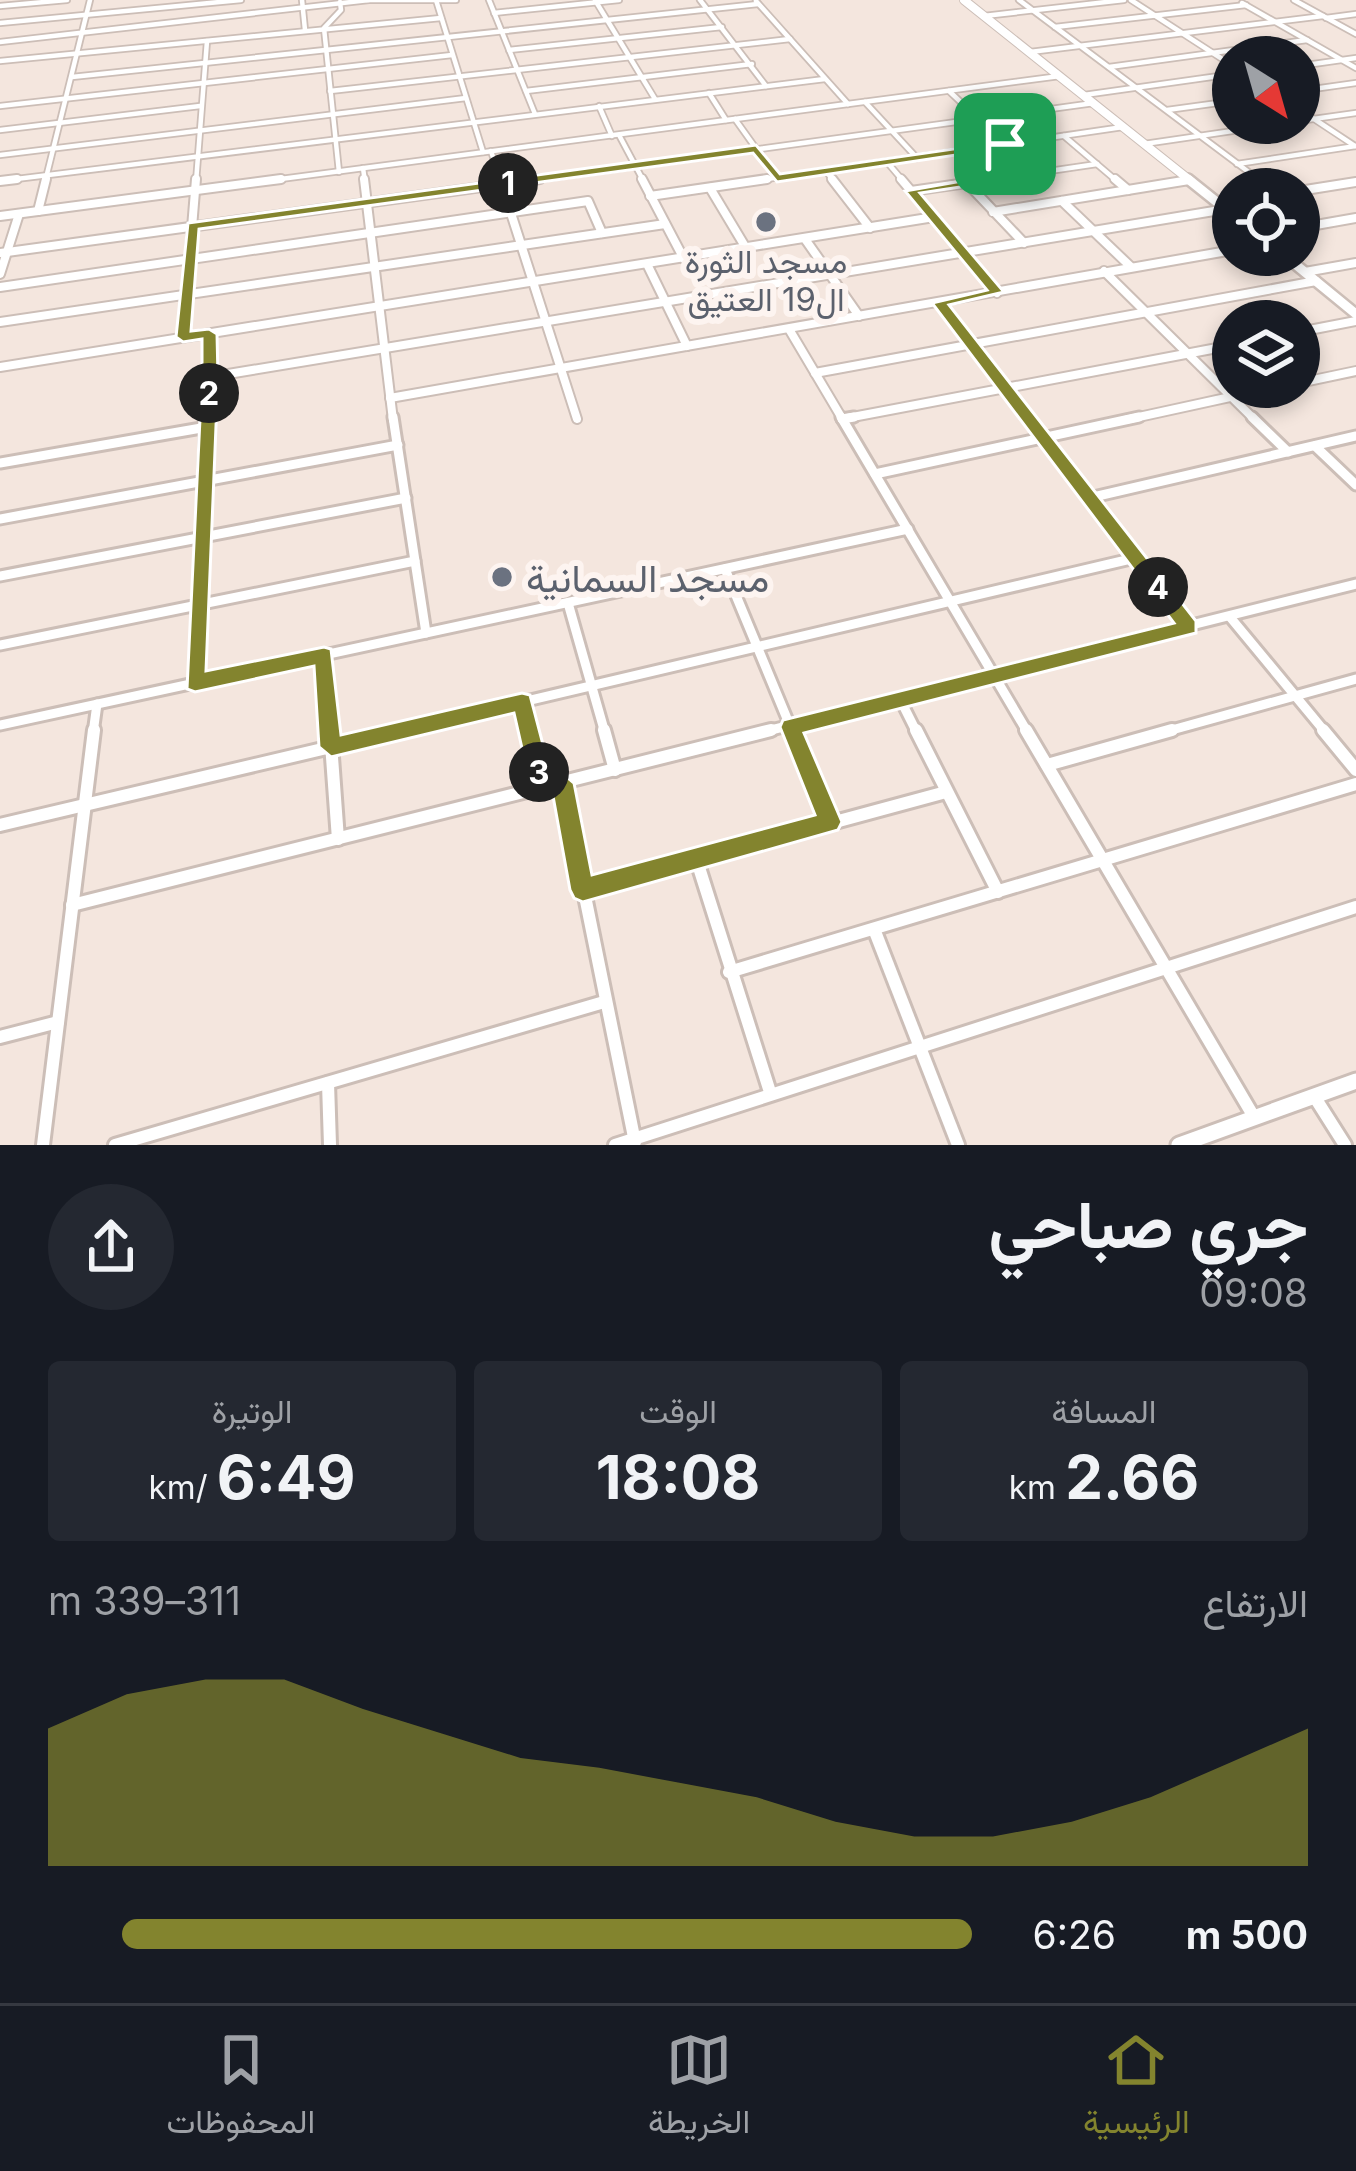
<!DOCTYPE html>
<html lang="ar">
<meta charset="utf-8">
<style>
body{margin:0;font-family:Inter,Vazirmatn,sans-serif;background:#242831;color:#f1f3f6;direction:rtl;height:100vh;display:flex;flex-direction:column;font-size:45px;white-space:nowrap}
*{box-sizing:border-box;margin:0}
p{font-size:39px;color:#9ea1a6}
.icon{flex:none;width:66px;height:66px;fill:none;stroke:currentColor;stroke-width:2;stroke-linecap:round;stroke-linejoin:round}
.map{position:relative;height:1145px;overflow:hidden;direction:ltr}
.panel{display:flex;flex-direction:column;background:#171b24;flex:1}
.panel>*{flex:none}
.needle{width:78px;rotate:143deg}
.controls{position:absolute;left:1212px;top:36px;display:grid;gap:24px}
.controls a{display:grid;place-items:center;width:108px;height:108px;border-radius:50%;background:#171b24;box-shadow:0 6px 18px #0003;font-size:60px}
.pin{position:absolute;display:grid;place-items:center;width:102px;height:102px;color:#fff;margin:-51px;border-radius:24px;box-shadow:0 6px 18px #0006}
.km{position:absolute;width:60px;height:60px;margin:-30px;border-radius:50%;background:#222;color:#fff;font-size:33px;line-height:60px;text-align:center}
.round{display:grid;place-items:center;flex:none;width:126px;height:126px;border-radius:63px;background:#242831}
.overview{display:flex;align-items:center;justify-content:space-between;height:204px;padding:0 48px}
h1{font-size:66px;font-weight:700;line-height:90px}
.metrics{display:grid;grid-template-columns:repeat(3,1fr);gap:18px;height:204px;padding:12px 48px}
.metrics div{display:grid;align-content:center;border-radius:12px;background:#242831;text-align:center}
.metrics b{font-size:60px;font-weight:700}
.metrics small{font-size:33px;font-weight:400}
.metrics p{font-size:33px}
.chart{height:336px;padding:24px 48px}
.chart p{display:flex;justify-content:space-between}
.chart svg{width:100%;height:216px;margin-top:12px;fill:#83842e;opacity:.7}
ul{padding:0 48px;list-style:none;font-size:39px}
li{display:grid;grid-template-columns:192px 144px 1fr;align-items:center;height:90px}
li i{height:30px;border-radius:15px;background:#83842e}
.dock{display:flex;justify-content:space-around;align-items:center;height:168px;border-top:3px solid #363941;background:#171b24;font-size:33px;color:#9ea1a6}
.dock a{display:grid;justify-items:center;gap:6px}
.dock .selected{color:#83842e}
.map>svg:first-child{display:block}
</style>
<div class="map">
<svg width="1356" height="1145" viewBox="0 0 1356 1145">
<rect width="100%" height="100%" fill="#f4e6de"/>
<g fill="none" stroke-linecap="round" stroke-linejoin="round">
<defs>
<g id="minor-far3">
<path d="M302,0l3,30"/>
<path d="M366,0h90"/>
<path d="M436,0l47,152"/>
<path d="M489,0l46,114"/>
<path d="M595,0l60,99"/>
<path d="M700,0l66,86"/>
<path d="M1019,0l243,182"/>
<path d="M1131,0l102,66"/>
<path d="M1294,0l62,34"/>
<path d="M756,1l92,103"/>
<path d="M1242,3l114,65"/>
<path d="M0,6l67,-6"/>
<path d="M494,13l125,-13"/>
<path d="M984,16l140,-16"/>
<path d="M1326,18l30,-4"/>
<path d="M0,23l241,-23"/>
<path d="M1055,27l191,-22"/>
<path d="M0,42l369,-42"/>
<path d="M509,50l213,-23"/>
<path d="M1030,52l293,-36"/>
<path d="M0,61l441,-43"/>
<path d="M1299,66l57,-8"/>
<path d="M1109,67l198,-27"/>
<path d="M72,77l686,-73"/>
<path d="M330,91l460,-52"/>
<path d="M526,91l226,-27"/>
<path d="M949,91l86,81"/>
<path d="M1299,91l57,-8"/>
<path d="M709,93l17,27"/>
<path d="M1084,95l149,-21"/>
<path d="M865,102l52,56"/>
<path d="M0,106l452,-51"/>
<path d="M599,106l13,30"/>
<path d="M1299,109l56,37"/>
<path d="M1167,110l66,-9"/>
<path d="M735,119l42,59"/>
<path d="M1299,121l57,-8"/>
<path d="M0,130l200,-24"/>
<path d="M619,135l25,47"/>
<path d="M1064,136l54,46"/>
<path d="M1144,144l143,-21"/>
<path d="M491,151l10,31"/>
<path d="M0,155l466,-57"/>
<path d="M887,162l17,20"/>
<path d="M1237,164l119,-18"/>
<path d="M363,168l2,14"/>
<path d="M826,171l8,11"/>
<path d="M339,172l-15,-144 17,-18 -1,-8"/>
<path d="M0,181l825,-102"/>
<path d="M45,182l45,-182"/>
<path d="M196,182l11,-141"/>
<path d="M258,182l802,-106"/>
<path d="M519,182l575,-79"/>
<path d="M747,182l376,-55"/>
<path d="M974,182l123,-18"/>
<path d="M1177,182l12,-2"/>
</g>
<g id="minor-far2">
<path d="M364,179l29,241"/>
<path d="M500,179l77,240"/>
<path d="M642,179l42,80"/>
<path d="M832,179l38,49"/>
<path d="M901,179l96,114"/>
<path d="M1115,179l13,11"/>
<path d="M1258,179l14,10"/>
<path d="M0,181l17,-2"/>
<path d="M967,183l57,60"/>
<path d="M710,188l36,60"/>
<path d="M911,191l83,-12"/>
<path d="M1299,191l57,-9"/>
<path d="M650,196l117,-17"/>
<path d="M1062,201l69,66"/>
<path d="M38,211l8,-32"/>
<path d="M993,212l196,-32"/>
<path d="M0,216l281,-37"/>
<path d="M1299,228l57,-10"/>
<path d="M805,239l54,77"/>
<path d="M0,253l540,-74"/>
<path d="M647,264l40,82"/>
<path d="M1104,271l151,149"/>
<path d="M1305,272l51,-9"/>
<path d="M0,274l19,-60"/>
<path d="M0,287l588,-86 14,32"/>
<path d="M939,303l90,117"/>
<path d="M0,322l665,-98"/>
<path d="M789,329l54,91"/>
<path d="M1299,332l57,-11"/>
<path d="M183,337l13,-158"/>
<path d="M0,367l934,-150"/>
<path d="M815,373l501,-92"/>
<path d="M210,377l1016,-168"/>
<path d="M1299,383l57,-12"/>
<path d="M390,398l843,-148"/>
<path d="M842,419l391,-74"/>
<path d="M206,420l3,-86"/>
<path d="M1125,420l151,-33"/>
</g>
<g id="minor-far1">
<path d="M393,417l33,216"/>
<path d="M841,417l187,316"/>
<path d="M1027,417l162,210"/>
<path d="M1252,417l36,35"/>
<path d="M842,419l12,-2"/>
<path d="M1315,446l41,39"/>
<path d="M0,463l207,-36"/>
<path d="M875,474l264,-57"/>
<path d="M1089,498l267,-62"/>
<path d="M0,519l398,-74"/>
<path d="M725,569l68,164"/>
<path d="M0,576l406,-78"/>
<path d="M568,603l37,130"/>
<path d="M1230,617l96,116"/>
<path d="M0,645l415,-84"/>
<path d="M324,655l6,78"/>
<path d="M195,683l11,-266"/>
<path d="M900,699l17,34"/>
<path d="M522,702l8,31"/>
<path d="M0,725l908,-196"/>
<path d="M93,733l4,-29"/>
<path d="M390,733l745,-175"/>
<path d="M759,733l597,-149"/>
<path d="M1161,733l195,-54"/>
</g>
<g id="minor">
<path d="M330,730l8,109"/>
<path d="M529,730l14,58"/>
<path d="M604,730l11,40"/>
<path d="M792,730l38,92"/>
<path d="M916,730l82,162"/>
<path d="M1026,730l228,387"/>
<path d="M1323,730l33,40"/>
<path d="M1047,765l125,-35"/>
<path d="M562,783l73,359"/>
<path d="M0,825l403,-95"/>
<path d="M696,858l74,234"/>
<path d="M583,890l363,-98"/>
<path d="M72,905l699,-175"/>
<path d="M874,929l84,216"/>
<path d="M729,972l627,-188"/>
<path d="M0,1037l58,-15"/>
<path d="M328,1083l2,62"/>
<path d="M1314,1096l31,49"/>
<path d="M43,1145l51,-415"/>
<path d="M115,1145l489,-143"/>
<path d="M615,1145l741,-238"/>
</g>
<path id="tertiary-far2" d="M964,0l228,182"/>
<g id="tertiary-far1">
<path d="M1188,179l45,36"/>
<path d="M1284,255l72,59"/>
</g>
<path id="tertiary" d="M1179,1145l177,-64"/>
</defs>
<use href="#minor-far3" stroke="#ccbeb7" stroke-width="8"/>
<use href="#minor-far2" stroke="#ccbeb7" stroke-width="12"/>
<use href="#minor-far1" stroke="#ccbeb7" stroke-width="15"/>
<use href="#minor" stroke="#ccbeb7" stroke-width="18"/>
<use href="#tertiary-far2" stroke="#ccbeb7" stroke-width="10"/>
<use href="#tertiary-far1" stroke="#ccbeb7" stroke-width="14"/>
<use href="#tertiary" stroke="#ccbeb7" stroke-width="21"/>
<use href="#minor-far3" stroke="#fff" stroke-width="4.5"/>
<use href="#minor-far2" stroke="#fff" stroke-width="8"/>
<use href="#minor-far1" stroke="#fff" stroke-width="9"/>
<use href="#minor" stroke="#fff" stroke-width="12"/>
<use href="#tertiary-far2" stroke="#fff" stroke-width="8"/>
<use href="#tertiary-far1" stroke="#fff" stroke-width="9"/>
<use href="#tertiary" stroke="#fff" stroke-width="15"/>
</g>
<path fill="#83842e" stroke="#fff" stroke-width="3" fill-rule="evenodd" d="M1009,141l30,34 -119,18 84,99 -55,13 247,316v12l-392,100 38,89 -4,8 -255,72 -9,-4 -4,-8 -17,-94 -10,2 -12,-10 -17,-75 -183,44 -12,-10 -5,-81 -119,26 -8,-3 15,-312v-38l-19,3 -7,-5 12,-114 568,-78 24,29zM1002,148l23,22 -120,21 82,99 -55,13 242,320 -391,97 -3,7 35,88 -223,60 -18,-92 -12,-10 -11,2 -21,-80 -8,-2 -181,42 -10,-86 -7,-2 -118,24 12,-294 -1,-43 -8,-5 -18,2 8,-102 554,-76 24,29z"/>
<g fill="#6b7280" stroke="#fdf4f0" stroke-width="4.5">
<circle cx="766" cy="222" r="12"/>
<circle cx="502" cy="577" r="12"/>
</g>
<g text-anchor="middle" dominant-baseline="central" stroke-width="12" stroke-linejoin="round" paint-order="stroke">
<g font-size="33" fill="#5b616d" stroke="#fdf4f0">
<text x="766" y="261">مسجد الثورة<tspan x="766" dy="38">ال19 العتيق</tspan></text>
</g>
<g font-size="39" fill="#5b616d" stroke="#fdf4f0" text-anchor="start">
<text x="526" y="577">مسجد السمانية</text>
</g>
</g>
</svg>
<div class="controls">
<a><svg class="needle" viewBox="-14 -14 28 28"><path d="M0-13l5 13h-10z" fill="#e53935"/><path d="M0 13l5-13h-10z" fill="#9ea1a6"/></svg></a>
<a><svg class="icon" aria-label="locate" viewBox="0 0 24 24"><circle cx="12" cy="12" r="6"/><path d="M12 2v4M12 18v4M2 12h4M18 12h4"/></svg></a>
<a><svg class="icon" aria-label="layers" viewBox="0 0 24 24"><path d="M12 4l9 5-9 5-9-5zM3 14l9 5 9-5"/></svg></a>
</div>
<div class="pin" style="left:1005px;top:144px;background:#1e9e55"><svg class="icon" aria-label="arrive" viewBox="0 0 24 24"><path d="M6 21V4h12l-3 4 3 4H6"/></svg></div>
<b class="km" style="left:508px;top:183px">1</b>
<b class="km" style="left:209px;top:393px">2</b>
<b class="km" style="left:539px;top:772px">3</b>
<b class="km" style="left:1158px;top:587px">4</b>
</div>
<section class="panel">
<div class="overview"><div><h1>جري صباحي</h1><p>09:08</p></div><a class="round"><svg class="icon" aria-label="share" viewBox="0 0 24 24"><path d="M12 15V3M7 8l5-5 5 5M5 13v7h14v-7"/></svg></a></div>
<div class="metrics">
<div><p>المسافة</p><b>2.66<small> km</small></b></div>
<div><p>الوقت</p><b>18:08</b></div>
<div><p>الوتيرة</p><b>6:49<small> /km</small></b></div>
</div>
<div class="chart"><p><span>الارتفاع</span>311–339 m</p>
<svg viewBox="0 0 160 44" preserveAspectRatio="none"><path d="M0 44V16L10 9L20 6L30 6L40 12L50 17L60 22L70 24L80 27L90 30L100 35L110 38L120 38L130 35L140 30L150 23L160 16V44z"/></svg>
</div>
<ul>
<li><b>500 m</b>6:26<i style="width:92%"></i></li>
</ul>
</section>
<nav class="dock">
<a class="selected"><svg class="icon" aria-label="home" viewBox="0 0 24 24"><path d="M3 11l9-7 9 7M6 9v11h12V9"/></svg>الرئيسية</a>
<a><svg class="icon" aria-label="map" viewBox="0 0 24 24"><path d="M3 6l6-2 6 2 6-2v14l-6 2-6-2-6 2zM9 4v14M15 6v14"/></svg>الخريطة</a>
<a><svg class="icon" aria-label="saved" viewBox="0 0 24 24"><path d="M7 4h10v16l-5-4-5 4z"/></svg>المحفوظات</a>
</nav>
